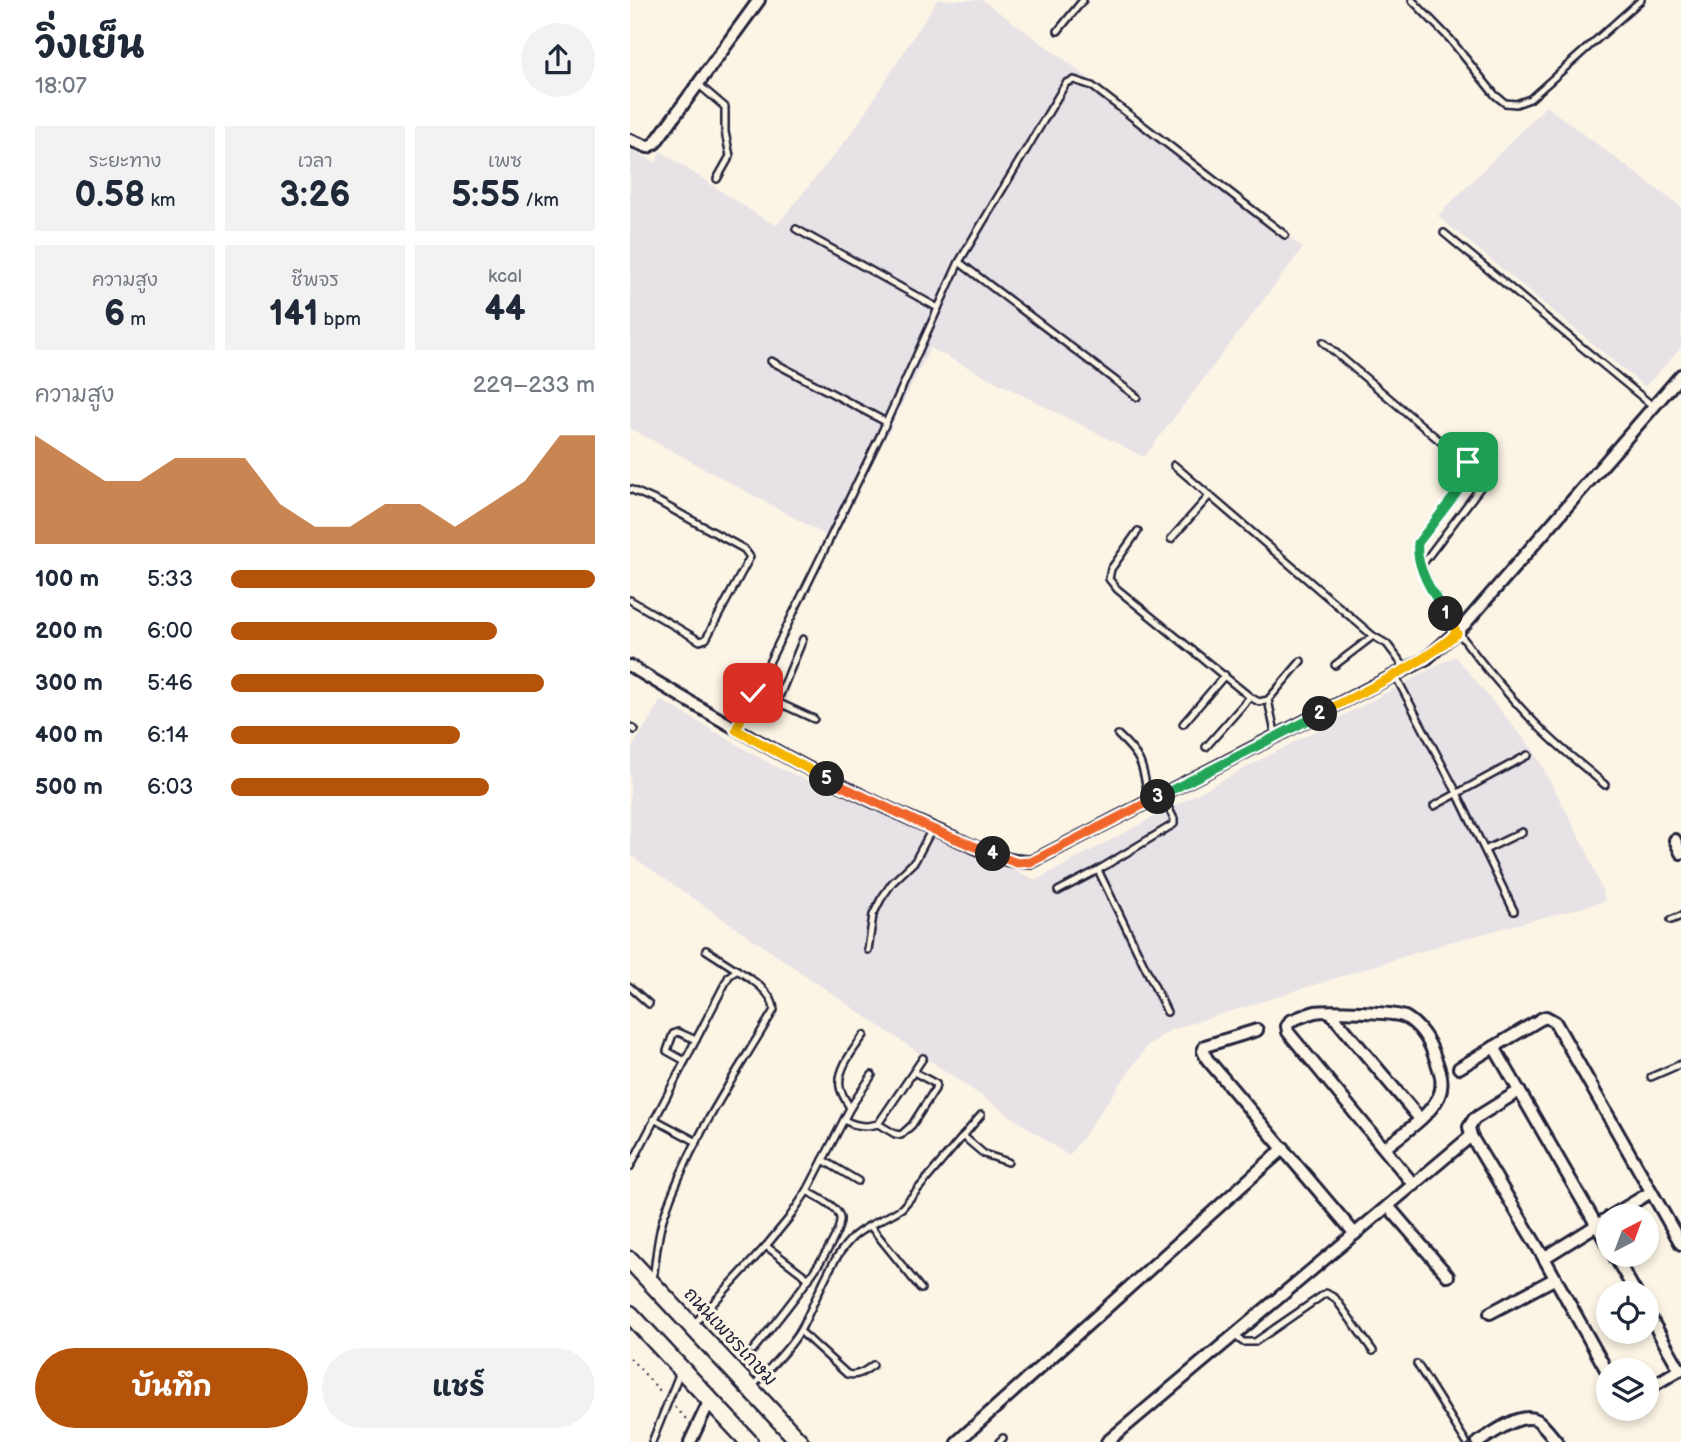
<!DOCTYPE html>
<html lang="th">
<meta charset="utf-8">
<style>
body{margin:0;font-family:"Balsamiq Sans","Playpen Sans Thai",sans-serif;background:#f2f2f3;color:#1f2937;height:100vh;display:flex;flex-direction:column;font-size:26px;white-space:nowrap}
*{box-sizing:border-box;margin:0}
p{font-size:23px;color:#747a83}
.icon{flex:none;width:38px;height:38px;fill:none;stroke:currentColor;stroke-width:2;stroke-linecap:round;stroke-linejoin:round}
.map{position:relative;flex:1;overflow:hidden}
.panel{display:flex;flex-direction:column;background:#fff;width:630px}
.panel>*{flex:none}
.needle{width:46px;rotate:41deg}
.fabs{position:absolute;left:966px;top:1204px;display:grid;gap:14px}
.fabs a{display:grid;place-items:center;width:63px;height:63px;border-radius:50%;background:#fff;box-shadow:0 4px 10px #0003;font-size:35px}
.pin{position:absolute;display:grid;place-items:center;width:60px;height:60px;color:#fff;margin:-30px;border-radius:14px;box-shadow:0 4px 10px #0006}
.km{position:absolute;width:35px;height:35px;margin:-18px;border-radius:50%;background:#222;color:#fff;font-size:19px;line-height:35px;text-align:center}
.round{display:grid;place-items:center;flex:none;width:74px;height:74px;border-radius:37px;background:#f2f2f3}
.overview{display:flex;align-items:center;justify-content:space-between;height:119px;padding:0 35px}
h1{font-size:38px;font-weight:700;line-height:52px}
.figures{display:grid;grid-template-columns:repeat(3,1fr);gap:10px;height:119px;padding:7px 35px}
.figures div{display:grid;align-content:center;border-radius:0px;background:#f2f2f3;text-align:center}
.figures b{font-size:35px;font-weight:700}
.figures small{font-size:19px;font-weight:400}
.figures p{font-size:19px}
.chart{height:196px;padding:14px 35px}
.chart p{display:flex;justify-content:space-between}
.chart svg{width:100%;height:126px;margin-top:7px;fill:#b45309;opacity:.7}
.cta{display:flex;gap:14px;margin-top:auto;padding:14px 35px}
.cta a{flex:1;height:80px;border-radius:42px;background:#b45309;color:#fff;font-size:28px;font-weight:700;line-height:80px;text-align:center}
.cta a+a{background:#f2f2f3;color:#1f2937}
ul{padding:0 35px;list-style:none;font-size:23px}
li{display:grid;grid-template-columns:112px 84px 1fr;align-items:center;height:52px}
li i{height:18px;border-radius:9px;background:#b45309}
main{display:flex;flex:1;min-height:0}
.map>svg:first-child{display:block}
</style>
<main>
<section class="panel">
<div class="overview"><div><h1>วิ่งเย็น</h1><p>18:07</p></div><a class="round"><svg class="icon" aria-label="share" viewBox="0 0 24 24"><path d="M12 15V3M7 8l5-5 5 5M5 13v7h14v-7"/></svg></a></div>
<div class="figures">
<div><p>ระยะทาง</p><b>0.58<small> km</small></b></div>
<div><p>เวลา</p><b>3:26</b></div>
<div><p>เพซ</p><b>5:55<small> /km</small></b></div>
</div>
<div class="figures">
<div><p>ความสูง</p><b>6<small> m</small></b></div>
<div><p>ชีพจร</p><b>141<small> bpm</small></b></div>
<div><p>kcal</p><b>44</b></div>
</div>
<div class="chart"><p><span>ความสูง</span>229–233 m</p>
<svg viewBox="0 0 160 44" preserveAspectRatio="none"><path d="M0 44V6L10 14L20 22L30 22L40 14L50 14L60 14L70 30L80 38L90 38L100 30L110 30L120 38L130 30L140 22L150 6L160 6V44z"/></svg>
</div>
<ul>
<li><b>100 m</b>5:33<i style="width:100%"></i></li>
<li><b>200 m</b>6:00<i style="width:73%"></i></li>
<li><b>300 m</b>5:46<i style="width:86%"></i></li>
<li><b>400 m</b>6:14<i style="width:63%"></i></li>
<li><b>500 m</b>6:03<i style="width:71%"></i></li>
</ul>
<div class="cta"><a>บันทึก</a><a>แชร์</a></div>
</section>
<div class="map">
<svg width="1051" height="1442" viewBox="0 0 1051 1442">
<rect width="100%" height="100%" fill="#fcf5e5"/>
<filter id="ink" filterUnits="userSpaceOnUse"><feTurbulence type="fractalNoise" baseFrequency=".0143" numOctaves="2"/><feDisplacementMap in="SourceGraphic" scale="14" xChannelSelector="R" yChannelSelector="G"/><feConvolveMatrix kernelMatrix="1 2 1 2 8 2 1 2 1" color-interpolation-filters="sRGB"/></filter>
<g filter="url(#ink)">
<g fill="#e7e2e6">
<path d="M307,0h45l82,59 239,189 -159,209 -214,-109 -95,192 -205,-112v-279l26,14 4,-12 102,67 15,7 75,-92z"/>
<path d="M916,106l135,101v141l-36,39 -207,-171z"/>
<path d="M825,656l79,95 53,100 19,50 -159,42 -276,87 -23,15 -79,111 -439,-301v-104l31,-51 111,65 264,115z"/>
</g>
<g fill="none" stroke-linecap="round" stroke-linejoin="round">
<defs>
<g id="lane">
<path d="M782,0l38,39 45,56 10,8 11,1 14,-5 111,-99"/>
<path d="M428,31l25,-31"/>
<path d="M68,84l27,23v25l5,24 -13,23"/>
<path d="M166,229l142,79"/>
<path d="M814,233l210,174"/>
<path d="M329,262l178,135"/>
<path d="M693,342l163,138 -65,86"/>
<path d="M141,361l115,61"/>
<path d="M544,465l199,171"/>
<path d="M845,469l-57,74c-4,48 91,155 126,189 19,19 41,35 61,53"/>
<path d="M0,489l29,13 85,47 6,8 -44,82 -6,2 -70,-41"/>
<path d="M508,531l-27,38 -2,10 8,10 133,108"/>
<path d="M541,539l39,-44"/>
<path d="M173,639l-26,63 37,17"/>
<path d="M705,665l38,-29 14,8 18,24"/>
<path d="M765,675l62,118 57,118"/>
<path d="M123,693l24,9"/>
<path d="M638,700l8,37"/>
<path d="M553,724l42,-49"/>
<path d="M0,727l5,3"/>
<path d="M106,730l144,-294 79,-174 107,-179 8,-3 18,6 193,149"/>
<path d="M488,735c27,25 24,31 31,66"/>
<path d="M576,747l44,-50 9,5 9,-2 33,-39"/>
<path d="M804,806l94,-51"/>
<path d="M855,850l37,-18"/>
<path d="M468,870l69,142"/>
<path d="M428,891l40,-21 76,-46v-5l-12,-24"/>
<path d="M1041,920l10,-4"/>
<path d="M76,950l31,20"/>
<path d="M238,950l5,-35 8,-16 11,-16 23,-22 17,-32"/>
<path d="M0,987l19,17"/>
<path d="M55,1061l-18,-10 6,-17 5,-2 18,8"/>
<path d="M1021,1077l30,-13"/>
<path d="M220,1108l22,-33"/>
<path d="M24,1119l43,23"/>
<path d="M214,1120c11,6 21,8 34,4l45,-66"/>
<path d="M248,1124l17,10 6,1 11,-10 23,-36 1,-5 -22,-12"/>
<path d="M333,1136l21,18 24,8"/>
<path d="M193,1160l35,21"/>
<path d="M0,1167l99,-191 8,-6c13,8 37,23 37,40 -39,66 -85,132 -110,206 -7,20 -8,43 -11,64"/>
<path d="M241,1227l50,62"/>
<path d="M136,1246l43,33"/>
<path d="M64,1324l72,-78 23,-28 18,-27 43,-83c-3,-6 -9,-14 -10,-21 -3,-18 14,-38 24,-52"/>
<path d="M170,1331l47,43c10,3 18,-3 26,-9"/>
<path d="M604,1335l9,7h12l71,-49 9,5 38,53"/>
<path d="M123,1350c17,-21 90,-108 87,-132 -2,-12 -23,-21 -33,-27"/>
<path d="M787,1364l49,78"/>
<path d="M122,1387c16,-18 38,-38 49,-58 16,-30 27,-66 50,-90 12,-13 35,-20 51,-31l79,-93"/>
<path d="M22,1442l28,-70"/>
<path d="M369,1442l4,-4"/>
</g>
<g id="street">
<path d="M0,140l18,7 7,-4 104,-143"/>
<path d="M0,666c104,63 208,123 320,170 26,11 53,27 81,26l395,-203 39,-35 216,-249"/>
<path d="M1045,840l6,13"/>
<path d="M700,1012l90,107"/>
<path d="M627,1030l-52,16 -2,5 4,8 148,175"/>
<path d="M864,1047l114,198"/>
<path d="M829,1068l82,-49 5,-2 9,5 126,222"/>
<path d="M889,1091l-45,28 -5,8 2,9 73,122 64,115"/>
<path d="M755,1148c18,-15 44,-31 54,-52 6,-14 0,-28 -5,-41 -5,-15 -15,-30 -29,-38 -10,-5 -78,-7 -90,-5 -8,2 -17,6 -25,9l-3,5 1,6 126,153"/>
<path d="M758,1206l60,70"/>
<path d="M981,1216l40,-24"/>
<path d="M984,1255l22,38"/>
<path d="M914,1258l64,-40"/>
<path d="M1017,1312l33,58"/>
<path d="M860,1313l64,-34"/>
<path d="M1017,1389l34,-20"/>
<path d="M60,1442l20,-42"/>
<path d="M327,1442l327,-294"/>
<path d="M477,1442l364,-306"/>
<path d="M848,1442c15,-8 42,-31 59,-22 7,5 14,15 20,22"/>
</g>
<g id="primary">
<path d="M0,1260l170,182"/>
<path d="M0,1314l119,128"/>
</g>
</defs>
<use href="#lane" stroke="#22223b" stroke-width="10"/>
<use href="#street" stroke="#22223b" stroke-width="16"/>
<use href="#primary" stroke="#22223b" stroke-width="21"/>
<g stroke="#22223b" stroke-width="2" stroke-dasharray="2 5" stroke-linecap="butt">
<path d="M0,1358l32,35"/>
<path d="M45,1407l13,14"/>
</g>
<use href="#lane" stroke="#fcf5e5" stroke-width="5"/>
<use href="#street" stroke="#fcf5e5" stroke-width="10"/>
<use href="#primary" stroke="#fcf5e5" stroke-width="16"/>
</g>
</g>
<g fill="none" stroke-linecap="round" stroke-linejoin="round" filter="url(#ink)">
<defs>
<path id="split-1" d="M816,614c-13,-20 -31,-47 -28,-71l57,-74 -7,-7"/>
<path id="split-2" d="M690,714c47,-25 97,-46 137,-81l-11,-19"/>
<path id="split-3" d="M528,797l162,-83"/>
<path id="split-4" d="M363,854l24,9 14,-1 127,-65"/>
<path id="split-5" d="M197,779l105,50 61,25"/>
<path id="split-6" d="M123,693l-17,37 91,49"/>
</defs>
<use href="#split-1" stroke="#fff" stroke-width="14"/>
<use href="#split-2" stroke="#fff" stroke-width="14"/>
<use href="#split-3" stroke="#fff" stroke-width="14"/>
<use href="#split-4" stroke="#fff" stroke-width="14"/>
<use href="#split-5" stroke="#fff" stroke-width="14"/>
<use href="#split-6" stroke="#fff" stroke-width="14"/>
<use href="#split-1" stroke="#22a559" stroke-width="9"/>
<use href="#split-2" stroke="#f5b400" stroke-width="9"/>
<use href="#split-3" stroke="#22a559" stroke-width="9"/>
<use href="#split-4" stroke="#f0652b" stroke-width="9"/>
<use href="#split-5" stroke="#f0652b" stroke-width="9"/>
<use href="#split-6" stroke="#f5b400" stroke-width="9"/>
</g>
<g text-anchor="middle" dominant-baseline="central" stroke-width="6" stroke-linejoin="round" paint-order="stroke">
<g font-size="19" fill="#22223b" stroke="#fcf5e5">
<text transform="translate(100 1337) rotate(47)">ถนนเพชรเกษม</text>
</g>
</g>
</svg>
<div class="fabs">
<a><svg class="needle" viewBox="-14 -14 28 28"><path d="M0-13l5 13h-10z" fill="#e53935"/><path d="M0 13l5-13h-10z" fill="#747a83"/></svg></a>
<a><svg class="icon" aria-label="locate" viewBox="0 0 24 24"><circle cx="12" cy="12" r="6"/><path d="M12 2v4M12 18v4M2 12h4M18 12h4"/></svg></a>
<a><svg class="icon" aria-label="layers" viewBox="0 0 24 24"><path d="M12 4l9 5-9 5-9-5zM3 14l9 5 9-5"/></svg></a>
</div>
<div class="pin" style="left:838px;top:462px;background:#1e9e55"><svg class="icon" aria-label="arrive" viewBox="0 0 24 24"><path d="M6 21V4h12l-3 4 3 4H6"/></svg></div>
<div class="pin" style="left:123px;top:693px;background:#d93025"><svg class="icon" aria-label="check" viewBox="0 0 24 24"><path d="M5 12l5 5 9-10"/></svg></div>
<b class="km" style="left:816px;top:614px">1</b>
<b class="km" style="left:690px;top:714px">2</b>
<b class="km" style="left:528px;top:797px">3</b>
<b class="km" style="left:363px;top:854px">4</b>
<b class="km" style="left:197px;top:779px">5</b>
</div>
</main>
